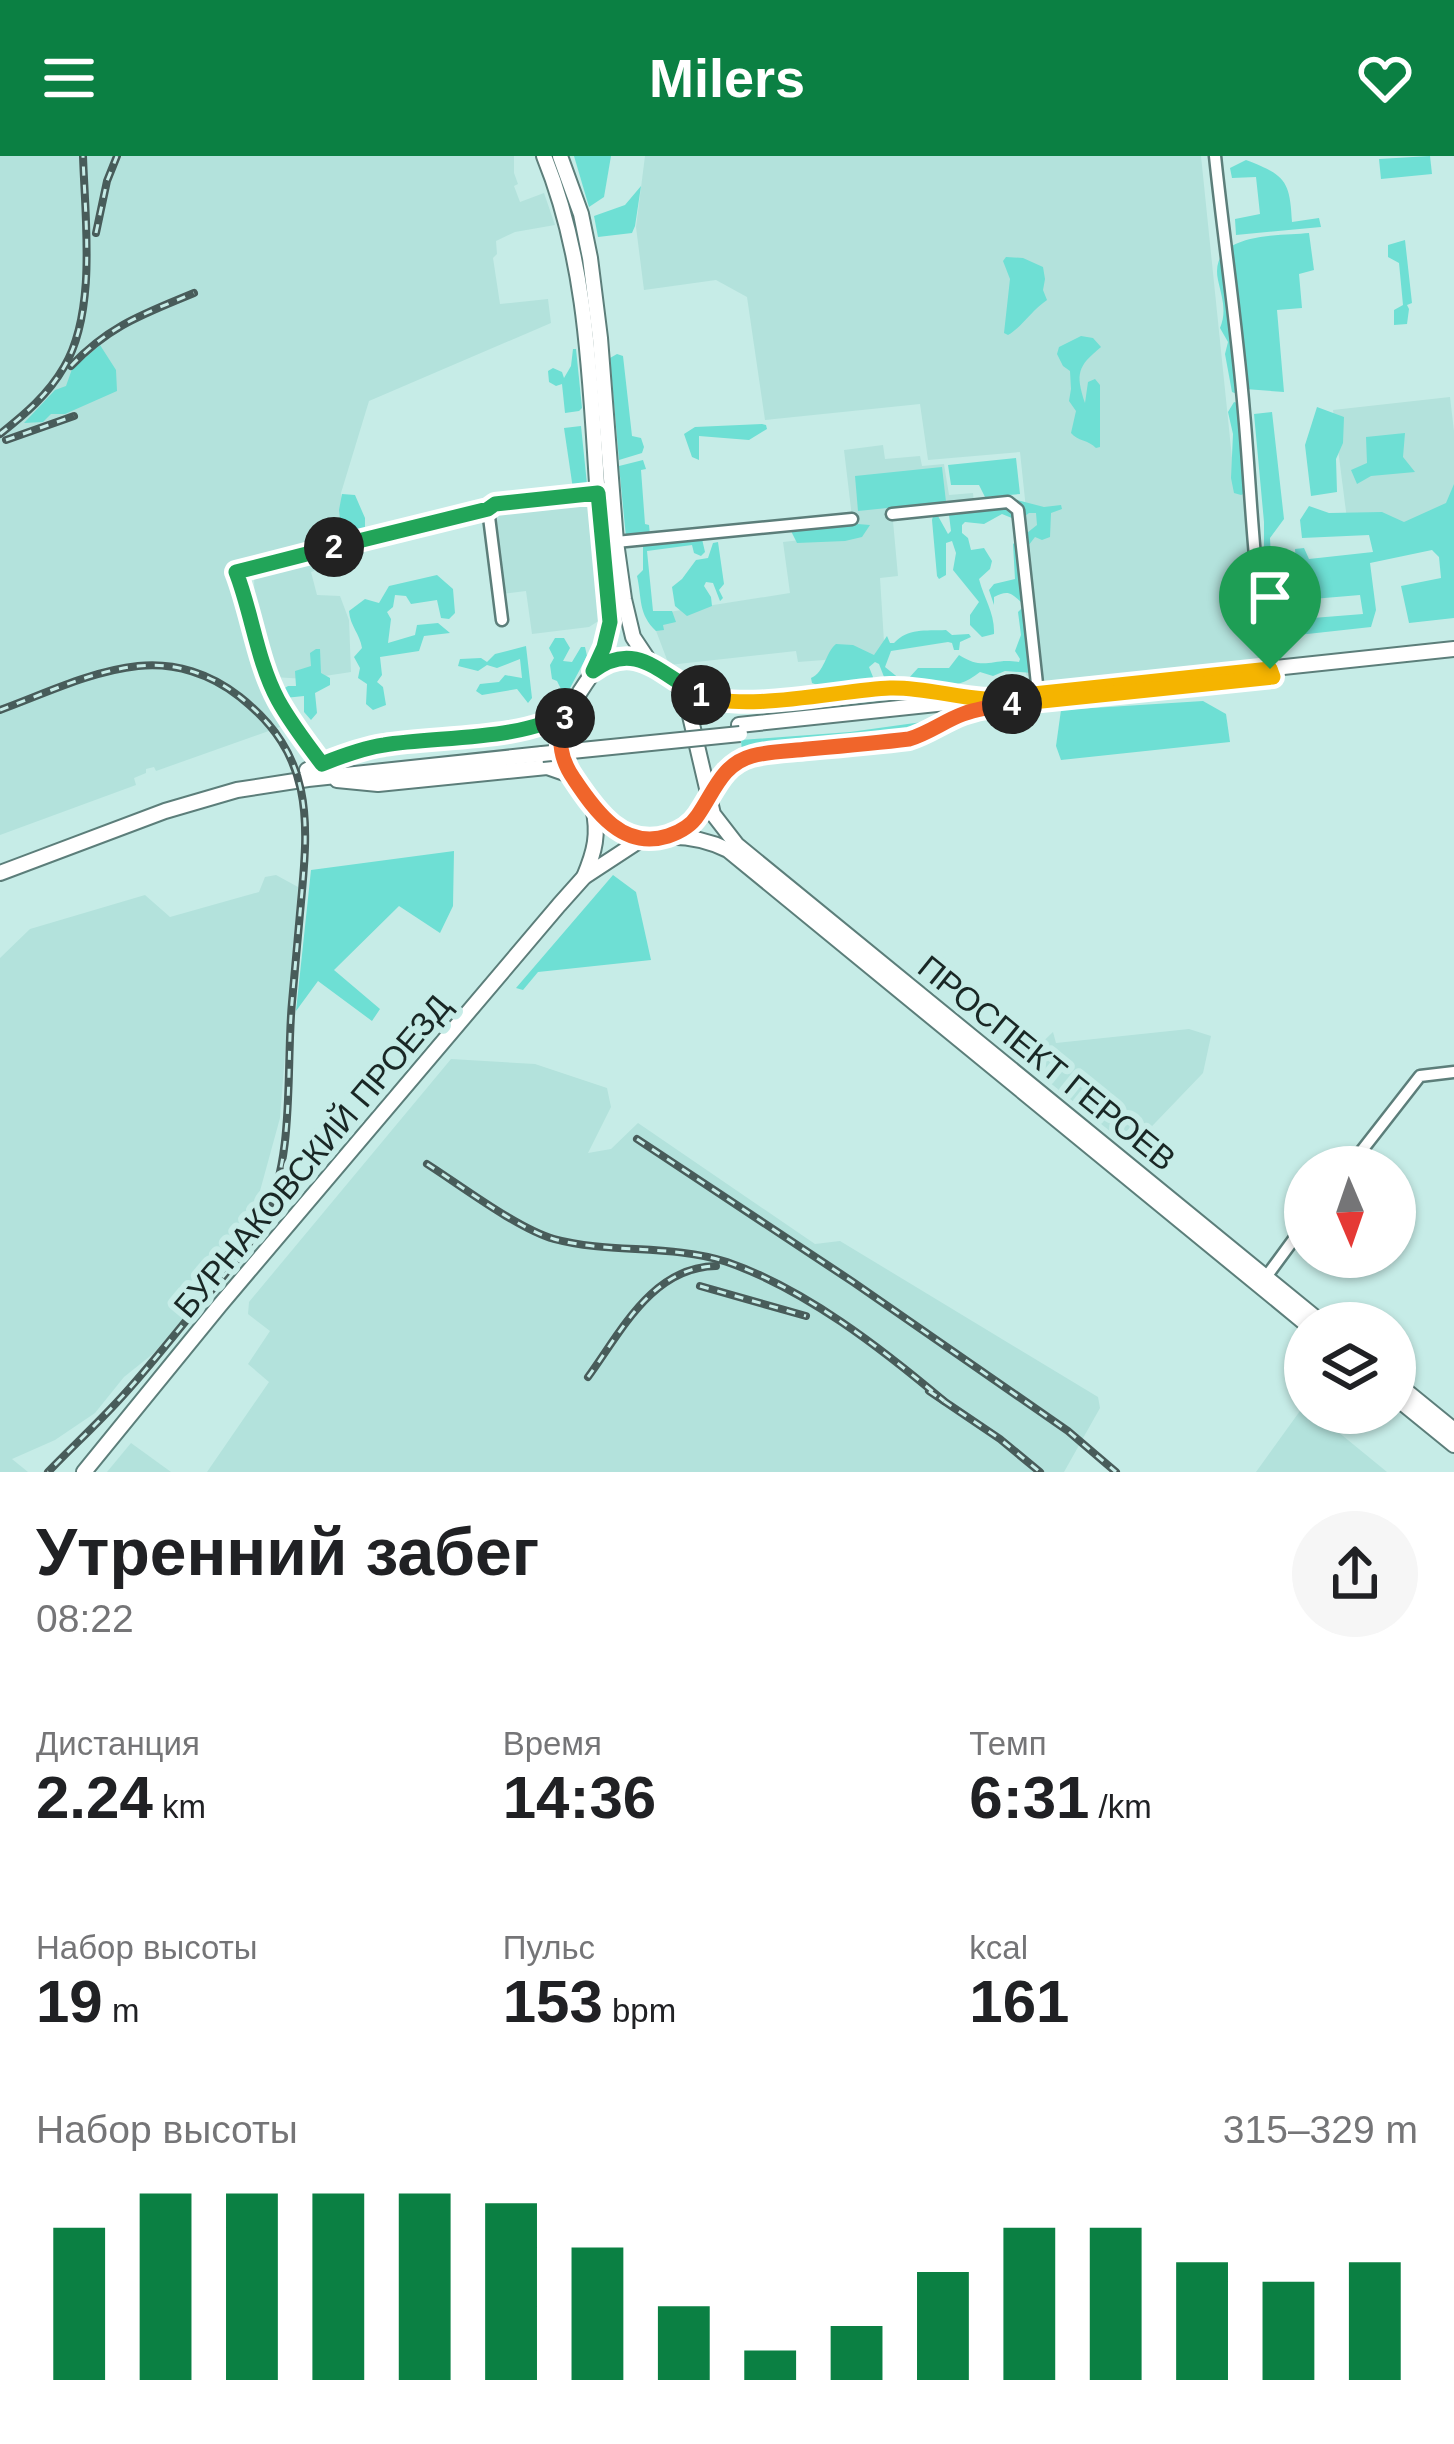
<!DOCTYPE html>
<html lang="ru">
<meta charset="utf-8">
<style>
body{margin:0;font-family:Arial,sans-serif;background:#f6f6f6;color:#202124;height:100vh;display:flex;flex-direction:column;font-size:45px;white-space:nowrap}
*{box-sizing:border-box;margin:0}
p{font-size:39px;color:#757577}
.icon{flex:none;width:66px;height:66px;fill:none;stroke:currentColor;stroke-width:2;stroke-linecap:round;stroke-linejoin:round}
.map{position:relative;height:1316px;overflow:hidden}
.sheet{display:flex;flex-direction:column;background:#fff;flex:1}
.sheet>*{flex:none}
.needle{width:78px;rotate:178deg}
.buttons{position:absolute;left:1284px;top:990px;display:grid;gap:24px}
.buttons a{display:grid;place-items:center;width:132px;height:132px;border-radius:50%;background:#fff;box-shadow:0 3px 9px #0004;font-size:60px}
.pin{position:absolute;display:grid;place-items:center;width:102px;height:102px;color:#fff;margin:-123px -51px;border-radius:50% 50% 50% 0;rotate:-45deg;box-shadow:0 0 12px #0007}
.pin .icon{rotate:45deg}
.km{position:absolute;width:60px;height:60px;margin:-30px;border-radius:50%;background:#222;color:#fff;font-size:33px;line-height:60px;text-align:center}
.round{display:grid;place-items:center;flex:none;width:126px;height:126px;border-radius:63px;background:#f6f6f6}
.overview{display:flex;align-items:center;justify-content:space-between;height:204px;padding:0 36px}
h1{font-size:66px;font-weight:700;line-height:90px}
.stats{display:grid;grid-template-columns:repeat(3,1fr);gap:18px;height:204px;padding:12px 36px}
.stats div{display:grid;align-content:center}
.stats b{font-size:60px;font-weight:700}
.stats small{font-size:33px;font-weight:400}
.stats p{font-size:33px}
.chart{height:336px;padding:24px 36px}
.chart p{display:flex;justify-content:space-between}
.chart svg{width:100%;height:216px;margin-top:12px;stroke:#0b8043;stroke-width:6}
header{display:flex;justify-content:space-between;align-items:center;height:156px;padding:0 36px;background:#0b8043;color:#fff;font-size:54px;font-weight:700}
.map>svg:first-child{display:block}
</style>
<header><svg class="icon" aria-label="menu" viewBox="0 0 24 24"><path d="M4 6h16M4 12h16M4 18h16"/></svg>Milers<svg class="icon" aria-label="heart" viewBox="0 0 24 24"><path d="M12 20l-8-8c-3-5 5-10 8-4 3-6 11-1 8 4z"/></svg></header>
<div class="map">
<svg width="1454" height="1316" viewBox="0 0 1454 1316">
<rect width="100%" height="100%" fill="#c6ece7"/>
<g fill="#b3e2dc">
<path d="M0,0h514v17l4,11 -4,2 6,16 24,-9 11,32 -40,7 -19,9 1,13 -4,4 7,46 48,-5 3,24 -182,78 -28,92 6,46 -118,28 51,160 -124,44 -2,-4 -8,2v4l-12,5 2,7 -136,50z"/>
<path d="M645,0h556l34,331h9l16,171 -5,3 -212,24 -17,-10 -11,-148 11,-18 -6,-57 -92,8 -8,-56 -155,16 -18,-123 -31,-17 -72,10 -8,-63z"/>
<path d="M1450,241l4,34v93l-105,11 -16,-125z"/>
<path d="M883,289l2,14 35,-3 2,10 22,-2 5,31 24,-2 1,9 -82,8 6,66 -18,2 4,64 -8,14 -78,6 -2,-11 -127,14 -19,-50 140,-22 -7,-51 71,-8 -10,-84z"/>
<path d="M592,344l10,104 -2,16 -11,7 -57,7 -6,-43 -25,3 -8,-78 2,-7 6,-3z"/>
<path d="M331,396l3,12 -23,8 6,23 23,1 9,24 2,52 -46,7 -31,-2 -19,-51 -1,-54z"/>
<path d="M276,719l22,12 -18,231 -31,113 -51,70 -44,52 -30,24 -29,36 -40,27 -43,19 16,13h-28v-514l30,-29 115,-34 25,22 89,-25 6,-15z"/>
<path d="M1189,873l22,7 -8,37 -72,75 -108,-87 30,-29 3,11z"/>
<path d="M451,903l84,5 72,24 4,19 -23,46 23,-4 27,-26 177,121 25,-3 258,156 2,11 -36,64h-857l62,-90 -21,-18 22,-33 -22,-17 1,-12z"/>
<path d="M1305,1248v9h10l72,59h-131z"/>
<path d="M131,1287l40,29h-64z"/>
</g>
<g fill="#6edfd4">
<path d="M574,0h37l-7,41 -15,10z"/>
<path d="M1430,0l2,18 -51,5 -2,-20z"/>
<path d="M1246,4c39,15 44,20 46,62l27,-4 2,9 -85,8 -1,-16 25,-5 -4,-37 -24,1 -2,-10z"/>
<path d="M641,30l-6,40 -3,7 -34,4 -4,-21 31,-11z"/>
<path d="M1309,77l5,37 -15,4 3,34 -25,2 7,82 -39,-3 -1,-41 -5,-28 -8,4 3,38 6,27 -3,5 -5,-2 -7,-38 3,-12 -8,-14c7,-17 2,-30 -2,-48 -10,-48 60,-44 91,-47z"/>
<path d="M1405,84l7,63 -5,2 2,4 -2,15 -13,1v-15l9,-5 -4,-42 -11,-6v-12z"/>
<path d="M1006,101l17,1 20,9 2,12 -2,11 4,10c-16,11 -25,27 -39,35l-4,-2 6,-54 -7,-18z"/>
<path d="M1081,180l12,2 8,9c-23,19 -26,26 -16,56l3,-21 7,-3 5,6v62l-4,1c-7,-8 -19,-7 -25,-15l5,-22 -7,-10 2,-12 -1,-18 -7,-5 -6,-12 2,-7z"/>
<path d="M100,189l16,25 1,21 -52,23h-14l-8,8 -19,1 31,-33 11,-4 6,-17z"/>
<path d="M573,193h3l6,59 -3,3 -14,2 -3,-29 -6,2 -7,-4 -1,-11 5,-3 9,4 2,6 7,-12z"/>
<path d="M617,198l6,2 9,80 9,2 3,9 -2,6 -23,7 -9,-102z"/>
<path d="M1234,246l7,2 7,88 -7,3 -7,-2 -3,-15 2,-44 -5,-22z"/>
<path d="M1317,251l27,10 -1,26 -7,16 1,33 -26,4 -6,-51z"/>
<path d="M1272,256l12,107 -14,19 2,40 -8,-5v-51l-10,-108z"/>
<path d="M762,268l4,1 1,4 -18,11 -50,-4v24l-7,-3 -8,-23 11,-7z"/>
<path d="M581,270l6,58 -7,6 -7,-1 -9,-61z"/>
<path d="M1405,277l-2,24 12,15 -44,4 -14,8 -6,-14 16,-7 -1,-26z"/>
<path d="M1016,302l4,36 -35,3 -6,-12h-28l-3,-20z"/>
<path d="M643,304l3,9 -5,1 4,54 4,1 1,10 -24,2 -7,-71z"/>
<path d="M942,311l4,35 -88,9 -3,-35z"/>
<path d="M1454,328v134l-45,5 -8,-37 40,-8 -2,-21 -7,-7 -62,13 6,47 -5,17 -91,10 -5,-16 88,-7 -3,-19 -83,7 -5,-11 25,-5 -2,-37 9,-1 5,11 64,-7 -4,-17 -67,3 -2,-18 9,-14 20,7 53,-1 22,10 42,-19z"/>
<path d="M342,338l13,1 10,23v17l-113,32v-4l90,-26 -3,-27z"/>
<path d="M1017,344l27,7 17,-2 1,4 -11,4 -1,24 -8,3 -7,-3 -10,13 4,49 -7,4c-10,-9 -13,-14 -28,-6v8l-5,-15 5,-6 21,-5 -2,-35 24,-19 -1,-12h-7l-10,8 -17,-7 -18,10 -19,-2 -3,3v8l6,5 3,12 13,-2 8,13 -2,8 -11,10c5,20 16,34 15,55l-12,3 -12,-12v-10l9,-13 -26,-32 3,-17 -4,-12 -6,2v32l-7,4 -2,-3 -5,-56 1,-4h5l10,18 3,-3 -2,-16 14,-5z"/>
<path d="M845,367l25,2 -8,12 -17,4 -48,2 -6,-12z"/>
<path d="M698,381l4,2 3,13 -4,4 -7,-3 -2,-8 -45,6 6,60h19l4,11 -13,3 1,5 -8,1c-18,-17 -14,-33 -19,-55l6,-6v-24z"/>
<path d="M718,386l6,42 -5,6 4,8 -3,3 -7,-18 -7,-1 -2,4 7,11 1,9 -25,10 -12,-10 -3,-19 10,-8 14,-19 12,-2 5,-15z"/>
<path d="M437,419l16,14 2,24 -6,6 -8,-1 -4,-18 -26,4 -5,-8 -11,-1 -2,12 -6,5 4,7 -3,24 27,-8 2,-10 21,-2 12,10 -26,3 -5,15 -39,6 2,18 -5,7 6,5 3,18 -13,5 -7,-6 1,-20 -9,-6 2,-10 -6,-11 8,-9c-2,-14 -12,-22 -13,-37l16,-12 14,4 10,-17z"/>
<path d="M1025,449l8,68 -28,-2 -12,5 -13,-4c-24,19 -43,15 -71,11l-1,-4 10,-11h31l10,-13c27,17 32,2 60,7l1,-3 -5,-8 6,-16 -3,-23z"/>
<path d="M946,474l6,5 17,-1 2,3 -11,5 -1,8h-5l-2,-7 -4,-1 -57,9 -6,16 15,12 -1,4 -13,-1 -7,-18 -4,-2 -6,5 4,10 -2,8 -43,4 -16,-6 -1,-5c14,-6 14,-25 25,-34l17,1 21,10 13,-19 3,7h4c14,-15 31,-12 52,-13z"/>
<path d="M555,482h9l6,10 -7,13 9,1 9,-15h4l2,9 -18,34 -7,1 -5,-10 -5,-2 -2,-14 4,-7 -5,-10z"/>
<path d="M526,490l6,52 -4,5 -11,-14 -35,6 -6,-4 4,-7 19,-2 6,-7 17,3 -2,-19 -23,9 -10,-3 -9,6 -20,-5 2,-7 21,-1 6,4 8,-8z"/>
<path d="M316,493h4l1,24 9,5v7l-15,8 2,20 -6,7 -7,-8v-16l-19,2 -5,-7 8,-5h8l-1,-15 16,-5 -1,-13z"/>
<path d="M1203,545l23,13 4,28 -169,18 -5,-14 5,-36z"/>
<path d="M922,566l3,7 -28,7 -155,16 -1,-12 109,-8z"/>
<path d="M454,695l-1,55 -13,27 -41,-27 -65,64 46,39 -8,12 -54,-40 -22,30 15,-141z"/>
<path d="M613,719l23,17 15,68 -113,12 -15,18 -7,-2z"/>
</g>
<g fill="none" stroke-linecap="round" stroke-linejoin="round">
<defs>
<g id="minor">
<path d="M1215,0c9,85 22,171 29,256 8,88 9,179 29,265"/>
<path d="M488,353l14,111"/>
<path d="M892,358l116,-12 10,8 20,183"/>
<path d="M616,386l236,-23"/>
<path d="M322,608c-16,-21 -32,-42 -44,-64 -21,-40 -26,-87 -41,-128l251,-63 7,-5 103,-11"/>
<path d="M1349,1011l71,-91 34,-4"/>
<path d="M1266,1121l39,-53"/>
</g>
<g id="major">
<path d="M544,0c46,113 46,236 55,356 3,36 14,75 11,111 -1,15 -8,29 -15,43"/>
<path d="M560,0l21,58 9,44 10,80 16,204 8,57 9,38 18,27"/>
<path d="M677,528l10,19 26,111 24,31 585,478"/>
<path d="M985,543c-32,-2 -62,-12 -94,-11 -54,1 -107,12 -161,15 -12,-2 -24,-4 -35,-10 -24,-13 -45,-38 -74,-36 -21,2 -31,19 -41,35 -26,42 -26,59 3,100 10,15 22,31 37,40 16,9 29,6 46,5 21,-1 43,4 62,13l577,473"/>
<path d="M739,569l715,-76"/>
<path d="M307,614c24,-10 48,-20 73,-25 56,-11 140,-3 188,-33"/>
<path d="M337,624l41,4 169,-17 23,8"/>
<path d="M669,679c36,-14 35,-46 62,-69 26,-21 139,-22 178,-27 27,-8 50,-24 77,-32"/>
<path d="M0,717l165,-62 72,-21 71,-11 234,-25"/>
<path d="M584,721c11,-26 15,-43 9,-70"/>
<path d="M1395,1226l59,48"/>
<path d="M1395,1241l59,48"/>
<path d="M84,1316l136,-167 339,-400 25,-28 58,-38"/>
</g>
</defs>
<use href="#minor" stroke="#5c7e7a" stroke-width="15"/>
<use href="#major" stroke="#5c7e7a" stroke-width="18"/>
<use href="#minor" stroke="#fff" stroke-width="10"/>
<use href="#major" stroke="#fff" stroke-width="14"/>
<defs>
<g id="rail">
<path d="M96,77l11,-52 10,-25"/>
<path d="M71,210c39,-41 73,-52 123,-73"/>
<path d="M0,278c24,-19 48,-39 64,-67 33,-56 21,-148 19,-211"/>
<path d="M6,284l68,-24"/>
<path d="M0,554c44,-16 91,-39 138,-44 37,-4 73,8 102,31 73,58 69,121 61,205 -3,33 -6,67 -9,100 -6,65 3,156 -27,214 -16,33 -42,60 -65,88 -27,32 -53,66 -82,97 -22,24 -47,47 -70,71"/>
<path d="M637,983l216,143 215,149 48,41"/>
<path d="M427,1008c33,21 91,65 127,75 56,15 117,5 173,23 78,27 154,86 217,139"/>
<path d="M700,1130l106,30"/>
<path d="M588,1221c33,-45 64,-110 128,-111"/>
<path d="M929,1235l71,48 40,33"/>
</g>
</defs>
<use href="#rail" stroke="#485c5a" stroke-width="8"/>
<use href="#rail" stroke="#c6ece7" stroke-width="3" stroke-dasharray="9" stroke-linecap="butt"/>
<defs>
<path id="major-bridge" d="M542,598l198,-20"/>
</defs>
<use href="#major-bridge" stroke="#5c7e7a" stroke-width="18" stroke-linecap="butt"/>
<use href="#major-bridge" stroke="#fff" stroke-width="14"/>
</g>
<g fill="none" stroke-linecap="round" stroke-linejoin="round">
<defs>
<path id="split-1" d="M701,539c41,18 140,-5 189,-7 33,-1 63,9 95,11l285,-30"/>
<path id="split-2" d="M334,391l154,-38 7,-5 103,-11 12,129 -6,25 -11,24c44,-33 69,6 108,24"/>
<path id="split-3" d="M334,391l-98,25c16,41 21,89 42,128 12,22 28,43 44,64 20,-8 41,-16 62,-19 54,-9 139,-4 184,-33l-3,6"/>
<path id="split-4" d="M565,562c-8,22 -5,41 9,61 22,33 49,71 94,57 12,-4 23,-10 30,-21 16,-23 24,-51 54,-59 18,-5 38,-5 56,-7 34,-3 68,-6 101,-10 20,-6 35,-18 54,-25 16,-6 32,-8 49,-10"/>
<path id="split-5" d="M1012,548l261,-27 -3,-8"/>
</defs>
<use href="#split-1" stroke="#fff" stroke-width="24"/>
<use href="#split-2" stroke="#fff" stroke-width="24"/>
<use href="#split-3" stroke="#fff" stroke-width="24"/>
<use href="#split-4" stroke="#fff" stroke-width="24"/>
<use href="#split-5" stroke="#fff" stroke-width="24"/>
<use href="#split-1" stroke="#f5b400" stroke-width="15"/>
<use href="#split-2" stroke="#22a559" stroke-width="15"/>
<use href="#split-3" stroke="#22a559" stroke-width="15"/>
<use href="#split-4" stroke="#f0652b" stroke-width="15"/>
<use href="#split-5" stroke="#f5b400" stroke-width="15"/>
</g>
<g text-anchor="middle" dominant-baseline="central" stroke-width="12" stroke-linejoin="round" paint-order="stroke">
<g font-size="33" fill="#192725" stroke="#c6ece7">
<text transform="translate(1047 907) rotate(39)">ПРОСПЕКТ ГЕРОЕВ</text>
<text transform="translate(312 1000) rotate(-50)">БУРНАКОВСКИЙ ПРОЕЗД</text>
</g>
</g>
</svg>
<div class="buttons">
<a><svg class="needle" viewBox="-14 -14 28 28"><path d="M0-13l5 13h-10z" fill="#e53935"/><path d="M0 13l5-13h-10z" fill="#757577"/></svg></a>
<a><svg class="icon" aria-label="layers" viewBox="0 0 24 24"><path d="M12 4l9 5-9 5-9-5zM3 14l9 5 9-5"/></svg></a>
</div>
<div class="pin" style="left:1270px;top:513px;background:#1e9e55"><svg class="icon" aria-label="arrive" viewBox="0 0 24 24"><path d="M6 21V4h12l-3 4 3 4H6"/></svg></div>
<b class="km" style="left:701px;top:539px">1</b>
<b class="km" style="left:334px;top:391px">2</b>
<b class="km" style="left:565px;top:562px">3</b>
<b class="km" style="left:1012px;top:548px">4</b>
</div>
<section class="sheet">
<div class="overview"><div><h1>Утренний забег</h1><p>08:22</p></div><a class="round"><svg class="icon" aria-label="share" viewBox="0 0 24 24"><path d="M12 15V3M7 8l5-5 5 5M5 13v7h14v-7"/></svg></a></div>
<div class="stats">
<div><p>Дистанция</p><b>2.24<small> km</small></b></div>
<div><p>Время</p><b>14:36</b></div>
<div><p>Темп</p><b>6:31<small> /km</small></b></div>
</div>
<div class="stats">
<div><p>Набор высоты</p><b>19<small> m</small></b></div>
<div><p>Пульс</p><b>153<small> bpm</small></b></div>
<div><p>kcal</p><b>161</b></div>
</div>
<div class="chart"><p><span>Набор высоты</span>315–329 m</p>
<svg viewBox="0 0 160 44" preserveAspectRatio="none"><path d="M5 44V13M15 44V6M25 44V6M35 44V6M45 44V6M55 44V8M65 44V17M75 44V29M85 44V38M95 44V33M105 44V22M115 44V13M125 44V13M135 44V20M145 44V24M155 44V20"/></svg>
</div>
</section>
